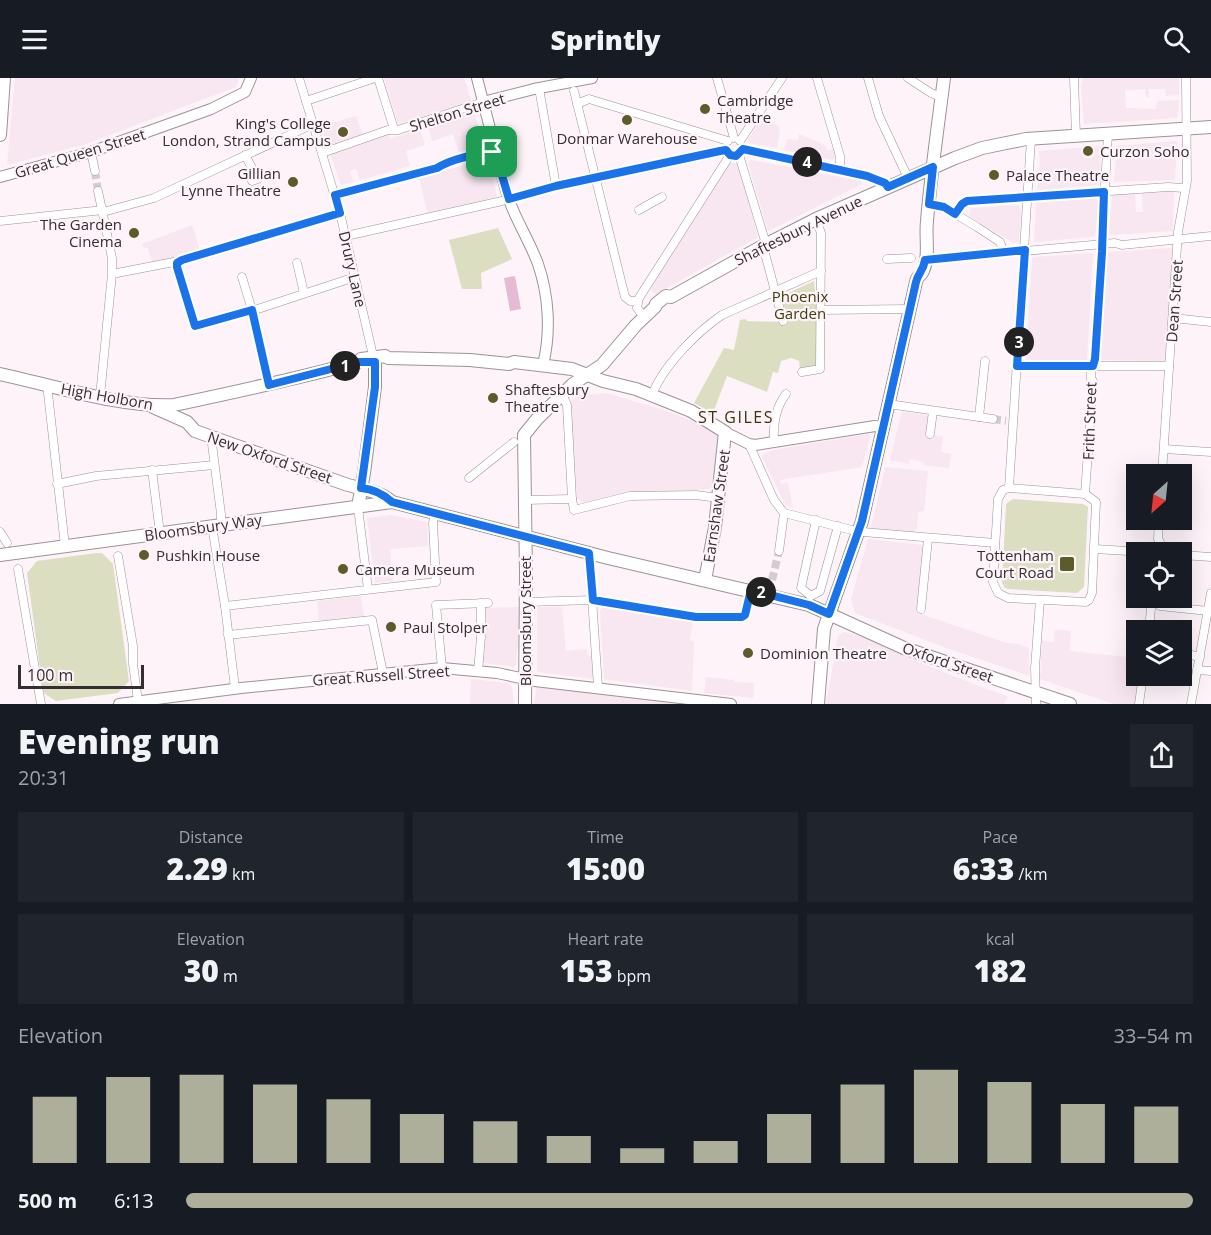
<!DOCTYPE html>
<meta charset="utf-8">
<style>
body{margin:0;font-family:"Open Sans",sans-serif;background:#20242c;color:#f1f3f6;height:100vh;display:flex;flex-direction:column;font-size:22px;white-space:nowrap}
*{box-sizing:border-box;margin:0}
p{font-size:20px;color:#9ea1a6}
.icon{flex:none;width:33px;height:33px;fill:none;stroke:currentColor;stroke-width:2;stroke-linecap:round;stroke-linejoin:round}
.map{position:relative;height:626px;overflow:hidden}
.details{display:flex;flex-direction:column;background:#171b24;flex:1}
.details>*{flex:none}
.needle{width:39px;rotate:207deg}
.tools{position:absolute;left:1126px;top:386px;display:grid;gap:12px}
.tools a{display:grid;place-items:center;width:66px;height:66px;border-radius:0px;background:#171b24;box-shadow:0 6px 24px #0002;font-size:30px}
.scale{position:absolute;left:18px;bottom:15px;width:126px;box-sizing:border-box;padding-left:6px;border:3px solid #332f31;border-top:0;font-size:16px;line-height:21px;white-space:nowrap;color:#332f31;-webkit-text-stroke:4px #fef3f9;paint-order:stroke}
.pin{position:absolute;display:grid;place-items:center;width:51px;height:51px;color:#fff;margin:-26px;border-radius:12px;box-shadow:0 3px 9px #0006}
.km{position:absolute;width:30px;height:30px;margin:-15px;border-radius:50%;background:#222;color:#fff;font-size:16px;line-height:30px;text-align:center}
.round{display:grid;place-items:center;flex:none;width:63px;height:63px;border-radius:0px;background:#20242c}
.head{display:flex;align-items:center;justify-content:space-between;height:102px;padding:0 18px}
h1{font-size:33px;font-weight:800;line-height:45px}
.stats{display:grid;grid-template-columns:repeat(3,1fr);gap:9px;height:102px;padding:6px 18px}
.stats div{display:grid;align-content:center;border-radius:0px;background:#20242c;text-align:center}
.stats b{font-size:30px;font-weight:800}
.stats small{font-size:16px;font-weight:400}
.stats p{font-size:16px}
.chart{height:168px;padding:12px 18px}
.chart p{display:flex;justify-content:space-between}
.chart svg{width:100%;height:108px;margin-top:6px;stroke:#aeaf9a;stroke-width:6}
ul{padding:0 18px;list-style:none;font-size:20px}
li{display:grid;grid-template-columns:96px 72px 1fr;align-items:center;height:45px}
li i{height:15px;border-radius:8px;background:#aeaf9a}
header{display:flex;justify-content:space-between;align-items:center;height:78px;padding:0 18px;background:#171b24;font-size:27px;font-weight:800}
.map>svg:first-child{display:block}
</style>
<header><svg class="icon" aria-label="menu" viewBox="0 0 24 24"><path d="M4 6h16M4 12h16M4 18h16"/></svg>Sprintly<svg class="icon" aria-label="search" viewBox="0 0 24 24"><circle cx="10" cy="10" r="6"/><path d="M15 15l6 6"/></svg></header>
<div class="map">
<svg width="1211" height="626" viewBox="0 0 1211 626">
<rect width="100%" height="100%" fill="#fef3f9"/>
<g fill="#f8e6f0">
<path d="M15,0h224l-3,9 -150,57 -79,21z"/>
<path d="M384,0h80l7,23 -73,23z"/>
<path d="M1083,0h96v17l-13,1 -1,-7h-16v8h-3l-1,-8 -20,1 1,18 30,1 1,-8 22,-1 -1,16 -1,2 -93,6 -3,-37z"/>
<path d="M474,34l10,35 -2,1 -23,6 -6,-20 -21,7 -4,-14z"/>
<path d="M356,38l8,22 -35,13 -8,-25z"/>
<path d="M763,39l15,9 2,4 -3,18 -28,-5 -1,-4z"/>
<path d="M420,51l5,16 -19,6 4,15 -50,14 -4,-11 -4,1 -2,1 3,11 -12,3 -11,-32 57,-21 3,7z"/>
<path d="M799,56l26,11 2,6 6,-2 2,8 -2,3 -49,-10 3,-11 11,1z"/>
<path d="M1177,63l-2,39 -61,2 3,-36z"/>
<path d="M1102,68l-3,39 -62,5 3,-26 -1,-13z"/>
<path d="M489,81l8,38 -70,16 -8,-36z"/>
<path d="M751,82l110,21 1,3 -94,47 -20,-68z"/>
<path d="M730,85h8l20,74 -102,57 -5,-3 1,-5z"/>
<path d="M1174,113l-1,40 -61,4 -3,-2 3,-38 23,-2 1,19h7l-1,-19z"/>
<path d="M1097,120l2,1 -4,37 -3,1 -58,5 2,-39z"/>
<path d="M1019,127l2,5 -2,33h-6l-44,-27 2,-8z"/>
<path d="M192,147l8,26 -47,13 -6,-17 -3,1 -2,-4z"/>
<path d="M1170,170l3,2 -7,111 -64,-1 -2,-15 8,-93z"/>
<path d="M1093,175l-6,108 -61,2 6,-104 2,-2z"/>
<path d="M606,315l61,18 28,11 25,13 -7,50 -3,4 -85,5 -41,9 -7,-5 -7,-96 9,-7z"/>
<path d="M903,334l27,4 2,19 11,2 -2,15 10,2 -2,14 -26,-3 1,-3 -14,-3 -2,5 -18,-4 11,-46z"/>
<path d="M868,356l2,3 -8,30 -82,13 1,4 7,-1 5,25 -7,-2 -24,-49 1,-3 11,-4z"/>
<path d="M885,389l43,4 -4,40 -6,1 -1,18 -3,2 -43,-4z"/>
<path d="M391,437l36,7 1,24 -38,3 3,32 -18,2 -8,-65z"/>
<path d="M868,461l55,6 -5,68 89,30 11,1 11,4v26l-2,1 -78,-26 -94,-36 -4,-14z"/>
<path d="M361,518l3,20 -45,5 -2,-20z"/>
<path d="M519,529v42h-2l-1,16 -2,2 -31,-4 3,-28v-27z"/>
<path d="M537,529h25l4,44 21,-2 1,7h5v23l-56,-7z"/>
<path d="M602,529l91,13 -3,20 4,2 -2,49 -88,-12 -4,-67z"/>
<path d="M1055,552l16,1 -1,20 67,7v17h3l-5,29h-21l-74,-25 2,-38 12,1z"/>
<path d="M844,554l19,5 60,27 85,33 -4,7h-178l12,-68z"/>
<path d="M706,599l28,3v2l20,1 -1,15 -49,-5z"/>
<path d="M471,601l37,4 4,4 2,17h-44z"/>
<path d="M537,609l101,11 38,6h-142z"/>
</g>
<g fill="#dcdec2">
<path d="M498,150l14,31 -31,14 1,16h-20l-13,-49z"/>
<path d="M814,203l2,19v67l-16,3 -1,-9 -8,-3 -10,3 -3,12 -5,-1 -6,20 -40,-16 -14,37 -19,-10 30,-55 10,2 6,-30 6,-1 1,2 38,1 2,-1 -5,-25z"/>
<path d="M1013,421l70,5 5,3 -4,80 -7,6 -68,-4 -4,-1 -3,-5 4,-79z"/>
<path d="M96,475h6l11,11 16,117 -11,12 -62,8 -11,-7 -2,-4 -16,-117 10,-12z"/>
</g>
<path fill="#e4bbd3" d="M515,198l6,33 -11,2 -6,-33z"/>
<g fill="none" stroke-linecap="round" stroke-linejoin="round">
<g stroke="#d5ccd1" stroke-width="8" stroke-dasharray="8 4" stroke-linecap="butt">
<path d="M95,93l3,20"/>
<path d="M993,341l13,2"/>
<path d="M772,502l7,-29"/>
</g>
<defs>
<g id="street">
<path d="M299,0l41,135 34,147"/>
<path d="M378,0l16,51"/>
<path d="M717,0l17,60"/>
<path d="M817,0l23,78v8l-3,5"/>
<path d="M868,0l11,38 29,62"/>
<path d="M908,0l23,15 10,4"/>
<path d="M1074,0l2,58"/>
<path d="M539,10l17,98"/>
<path d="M574,13l51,206 5,4h7"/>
<path d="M306,23l69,-23"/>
<path d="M577,26l12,-5 139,42"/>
<path d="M740,63l42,-63"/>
<path d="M743,71l124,27 15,5 6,6"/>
<path d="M91,74l4,19"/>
<path d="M325,74l63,-22h10l85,-28"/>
<path d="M245,77l13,24 -6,2"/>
<path d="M739,77l27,89"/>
<path d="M98,113l14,67v16l-12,122"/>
<path d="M335,117l102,-27 10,-6 45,-10"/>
<path d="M929,126l15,3 33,20 23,15 4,11"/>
<path d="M639,132l23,-13"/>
<path d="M103,134l51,-14 159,-74"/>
<path d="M955,136l7,-10 5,-3 201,-14 16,1"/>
<path d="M0,143l103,-11"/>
<path d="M346,158l156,-35 54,-15 170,-36"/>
<path d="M763,168l20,75"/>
<path d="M887,181l24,-1"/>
<path d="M925,182l190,-17 7,2 89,-9"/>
<path d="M179,183l-2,6 18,59 60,-16 97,-32"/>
<path d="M297,185l7,30"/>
<path d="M117,195l62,-12 161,-48"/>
<path d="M242,199l10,33 17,75"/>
<path d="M821,232l89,-1"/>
<path d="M644,239l-7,-9 2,-10 91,-143"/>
<path d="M1173,240l38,4"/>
<path d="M1017,288h152"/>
<path d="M802,294l18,-3 1,-136 -5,-14"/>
<path d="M47,306l18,162"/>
<path d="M562,316l5,11 5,94 2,11 56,-14 66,-1 22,3"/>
<path d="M652,317c11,-29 45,-63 70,-80l99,-44"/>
<path d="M888,326l105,15"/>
<path d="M979,339l6,-56"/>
<path d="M930,356l3,-23"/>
<path d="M212,359v7l9,70v11"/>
<path d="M774,365c-1,-17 1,-35 12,-49"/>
<path d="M749,366l25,56 10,13 -5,38"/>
<path d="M1164,371l47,3"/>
<path d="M152,392l8,63"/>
<path d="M1162,396l16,-242 9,-51 -1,-103"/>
<path d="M469,400l45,-36"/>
<path d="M57,406l39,-8 118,-11"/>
<path d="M1009,410l76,6 11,8 -4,91 -3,7 -3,2 -78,-4 -10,-5 -5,-11 5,-83 5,-9z"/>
<path d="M1009,410l22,-349"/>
<path d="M1085,416l8,-113 -2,-2v-8l4,-12 13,-225"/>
<path d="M524,422l48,-1"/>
<path d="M358,429l10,82"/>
<path d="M784,435l68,17"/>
<path d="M816,442l-15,68 10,8 9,-5 18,-65"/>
<path d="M212,448l13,80 10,82"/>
<path d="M0,454l7,11"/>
<path d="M863,454l132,11"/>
<path d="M1095,471l49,3"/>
<path d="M1156,474l4,-5v-5l-2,-3 1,-20"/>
<path d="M589,475l9,134"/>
<path d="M1182,477l29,2"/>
<path d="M118,478l15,90v18l5,37"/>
<path d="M18,491l23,135"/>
<path d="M526,524l67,-2 103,17h46l3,-2 6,-25"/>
<path d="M225,528l211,-24 -3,-59 2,-10"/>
<path d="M1160,528l48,5"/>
<path d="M921,531l7,-70"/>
<path d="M1149,552l3,-33"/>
<path d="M228,557l144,-15 11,53"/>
<path d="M1182,575l18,4"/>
<path d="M442,590l-6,-63 52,-2"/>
<path d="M1197,592l14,1"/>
<path d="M478,593l3,-34v-34"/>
<path d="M1036,626l-1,-36 5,-68"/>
<path d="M1139,626l4,-29"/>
<path d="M1191,626l20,-111"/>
</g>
<g id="secondary">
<path d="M477,0l17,66 -2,8c10,14 11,32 17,48 8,22 21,42 29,64 11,32 13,68 5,101"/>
<path d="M483,24l51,-13 58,-11"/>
<path d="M0,99l91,-25 120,-43 34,-17 6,-14"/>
<path d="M725,354l24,12 6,1 120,-19 9,2"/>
<path d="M119,626l122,-16 201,-20 55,5 38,8 196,23"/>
</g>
<g id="primary">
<path d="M0,57l4,-57"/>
<path d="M0,296c52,11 121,34 174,31 61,-13 123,-26 184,-43l3,-3 24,-3 3,2 82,2 39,4 5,-2 58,7 31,12 33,8 55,22 34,21 -10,95 -10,53"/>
<path d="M153,329l34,15 8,9 150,53c18,6 33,6 47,18"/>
<path d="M358,429l6,-34 11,-86v-25"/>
<path d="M0,477l392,-53 216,56 201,47 95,43 166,56"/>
<path d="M525,626l1,-130 -2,-139 13,-16 36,-35 29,-19 34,-40 19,-18 1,-3 10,-8 5,1 88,-49 57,-29 139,-61 27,-10 44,-9 185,-12"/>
<path d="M818,626l6,-75 38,-108 54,-239c1,-6 5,-6 7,-11 7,-16 2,-34 4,-50 4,-48 11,-95 17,-143"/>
</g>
</defs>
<use href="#street" stroke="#9b9297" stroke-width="9"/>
<use href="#secondary" stroke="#9b9297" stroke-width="12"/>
<use href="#primary" stroke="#9b9297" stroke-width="14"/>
<use href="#street" stroke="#fff" stroke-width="8"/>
<use href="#secondary" stroke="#fff" stroke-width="10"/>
<use href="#primary" stroke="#fff" stroke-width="12"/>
</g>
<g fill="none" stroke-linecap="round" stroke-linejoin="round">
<defs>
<path id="route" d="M743,71l124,27 18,7 3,4 45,-20 -4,37 15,3 11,7 7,-10 5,-3 137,-9 -2,60 -7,107 -2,7h-76l8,-116 -100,10c-2,12 -7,13 -9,22l-54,239 -33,93 -20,-9 -58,-15 -6,25 -3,2h-46l-103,-17 -4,-47 -197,-51c-9,-8 -18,-13 -31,-14l14,-101v-25h-17l-89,23 -17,-75 -57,16 -18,-59v-4l5,-3 158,-47 -5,-18 102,-27c16,-10 37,-13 55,-16l6,10 11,37 47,-13 164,-35 6,-1 4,5 6,1z"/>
</defs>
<use href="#route" stroke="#fff" stroke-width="12"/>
<use href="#route" stroke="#1a73e8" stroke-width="8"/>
</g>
<g fill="#5b5c29" stroke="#fef3f9" stroke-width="2">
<circle cx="705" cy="31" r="6"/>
<circle cx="627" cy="42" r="6"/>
<circle cx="343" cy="54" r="6"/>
<circle cx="1088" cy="73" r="6"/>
<circle cx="994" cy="97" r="6"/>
<circle cx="293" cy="104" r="6"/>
<circle cx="134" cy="155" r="6"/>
<circle cx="493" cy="320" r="6"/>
<circle cx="144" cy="477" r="6"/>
<rect x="1059" y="478" width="16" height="16" rx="3"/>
<circle cx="343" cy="491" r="6"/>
<circle cx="391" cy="549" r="6"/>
<circle cx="748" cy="575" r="6"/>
</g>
<g text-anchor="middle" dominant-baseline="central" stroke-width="4.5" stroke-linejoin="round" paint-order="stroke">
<g font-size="15" fill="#332f31" stroke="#fef3f9" text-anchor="start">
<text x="717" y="22">Cambridge<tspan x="717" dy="17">Theatre</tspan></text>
<text x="331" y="45" text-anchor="end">King's College<tspan x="331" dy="17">London, Strand Campus</tspan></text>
<text x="627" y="60" text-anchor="middle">Donmar Warehouse</text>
<text x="1100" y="73">Curzon Soho</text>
<text x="281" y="95" text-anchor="end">Gillian<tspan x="281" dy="17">Lynne Theatre</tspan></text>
<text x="1006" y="97">Palace Theatre</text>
<text x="122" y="146" text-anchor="end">The Garden<tspan x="122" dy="17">Cinema</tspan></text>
<text x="505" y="311">Shaftesbury<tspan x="505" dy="17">Theatre</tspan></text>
<text x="156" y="477">Pushkin House</text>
<text x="1054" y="477" text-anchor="end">Tottenham<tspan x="1054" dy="17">Court Road</tspan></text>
<text x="355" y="491">Camera Museum</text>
<text x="403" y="549">Paul Stolper</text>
<text x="760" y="575">Dominion Theatre</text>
</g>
<g font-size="15" fill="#332f31" stroke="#fef3f9">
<text transform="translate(457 34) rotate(-17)">Shelton Street</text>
<text transform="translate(80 75) rotate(-17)">Great Queen Street</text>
<text transform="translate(798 152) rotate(-26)">Shaftesbury Avenue</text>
<text transform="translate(353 191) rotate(77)">Drury Lane</text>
<text transform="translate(1174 223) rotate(-86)">Dean Street</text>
<text transform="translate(107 318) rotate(10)">High Holborn</text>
<text transform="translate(1089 343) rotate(-88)">Frith Street</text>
<text transform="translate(270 379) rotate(19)">New Oxford Street</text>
<text transform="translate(716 428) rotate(-82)">Earnshaw Street</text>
<text transform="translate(203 449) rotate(-8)">Bloomsbury Way</text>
<text transform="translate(525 543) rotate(-90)">Bloomsbury Street</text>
<text transform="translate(948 584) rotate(19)">Oxford Street</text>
<text transform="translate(381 597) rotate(-4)">Great Russell Street</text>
</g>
<g font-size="15" fill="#40400d" stroke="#fef3f9">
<text x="800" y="218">Phoenix<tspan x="800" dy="17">Garden</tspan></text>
</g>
<g font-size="16" letter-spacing="1.5" fill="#35360c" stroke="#fef3f9">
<text x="736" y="339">ST GILES</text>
</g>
</g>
</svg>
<div class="tools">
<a><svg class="needle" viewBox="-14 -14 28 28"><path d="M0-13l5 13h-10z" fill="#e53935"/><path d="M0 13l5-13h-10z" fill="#9ea1a6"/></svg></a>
<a><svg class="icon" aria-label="locate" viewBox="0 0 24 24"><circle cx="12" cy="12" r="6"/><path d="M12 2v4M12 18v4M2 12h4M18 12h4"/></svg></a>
<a><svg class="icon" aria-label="layers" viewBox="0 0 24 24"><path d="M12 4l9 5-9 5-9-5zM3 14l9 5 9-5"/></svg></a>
</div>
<div class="scale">100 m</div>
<div class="pin" style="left:492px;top:74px;background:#1e9e55"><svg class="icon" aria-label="arrive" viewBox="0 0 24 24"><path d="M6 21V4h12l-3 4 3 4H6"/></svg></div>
<b class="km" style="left:345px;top:288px">1</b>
<b class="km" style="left:761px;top:514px">2</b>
<b class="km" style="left:1019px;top:264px">3</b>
<b class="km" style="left:807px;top:84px">4</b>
</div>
<section class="details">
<div class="head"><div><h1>Evening run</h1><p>20:31</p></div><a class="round"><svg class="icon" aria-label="share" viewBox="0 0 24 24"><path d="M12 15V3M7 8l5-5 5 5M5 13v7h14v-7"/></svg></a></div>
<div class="stats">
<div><p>Distance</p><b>2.29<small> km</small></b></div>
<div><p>Time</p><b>15:00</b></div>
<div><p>Pace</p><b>6:33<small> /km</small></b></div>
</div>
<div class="stats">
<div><p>Elevation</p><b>30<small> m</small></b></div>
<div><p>Heart rate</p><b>153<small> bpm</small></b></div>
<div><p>kcal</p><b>182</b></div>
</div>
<div class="chart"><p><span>Elevation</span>33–54 m</p>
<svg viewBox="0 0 160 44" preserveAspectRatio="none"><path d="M5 44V17M15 44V9M25 44V8M35 44V12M45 44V18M55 44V24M65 44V27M75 44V33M85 44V38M95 44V35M105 44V24M115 44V12M125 44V6M135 44V11M145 44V20M155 44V21"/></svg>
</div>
<ul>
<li><b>500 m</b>6:13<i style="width:100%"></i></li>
</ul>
</section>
